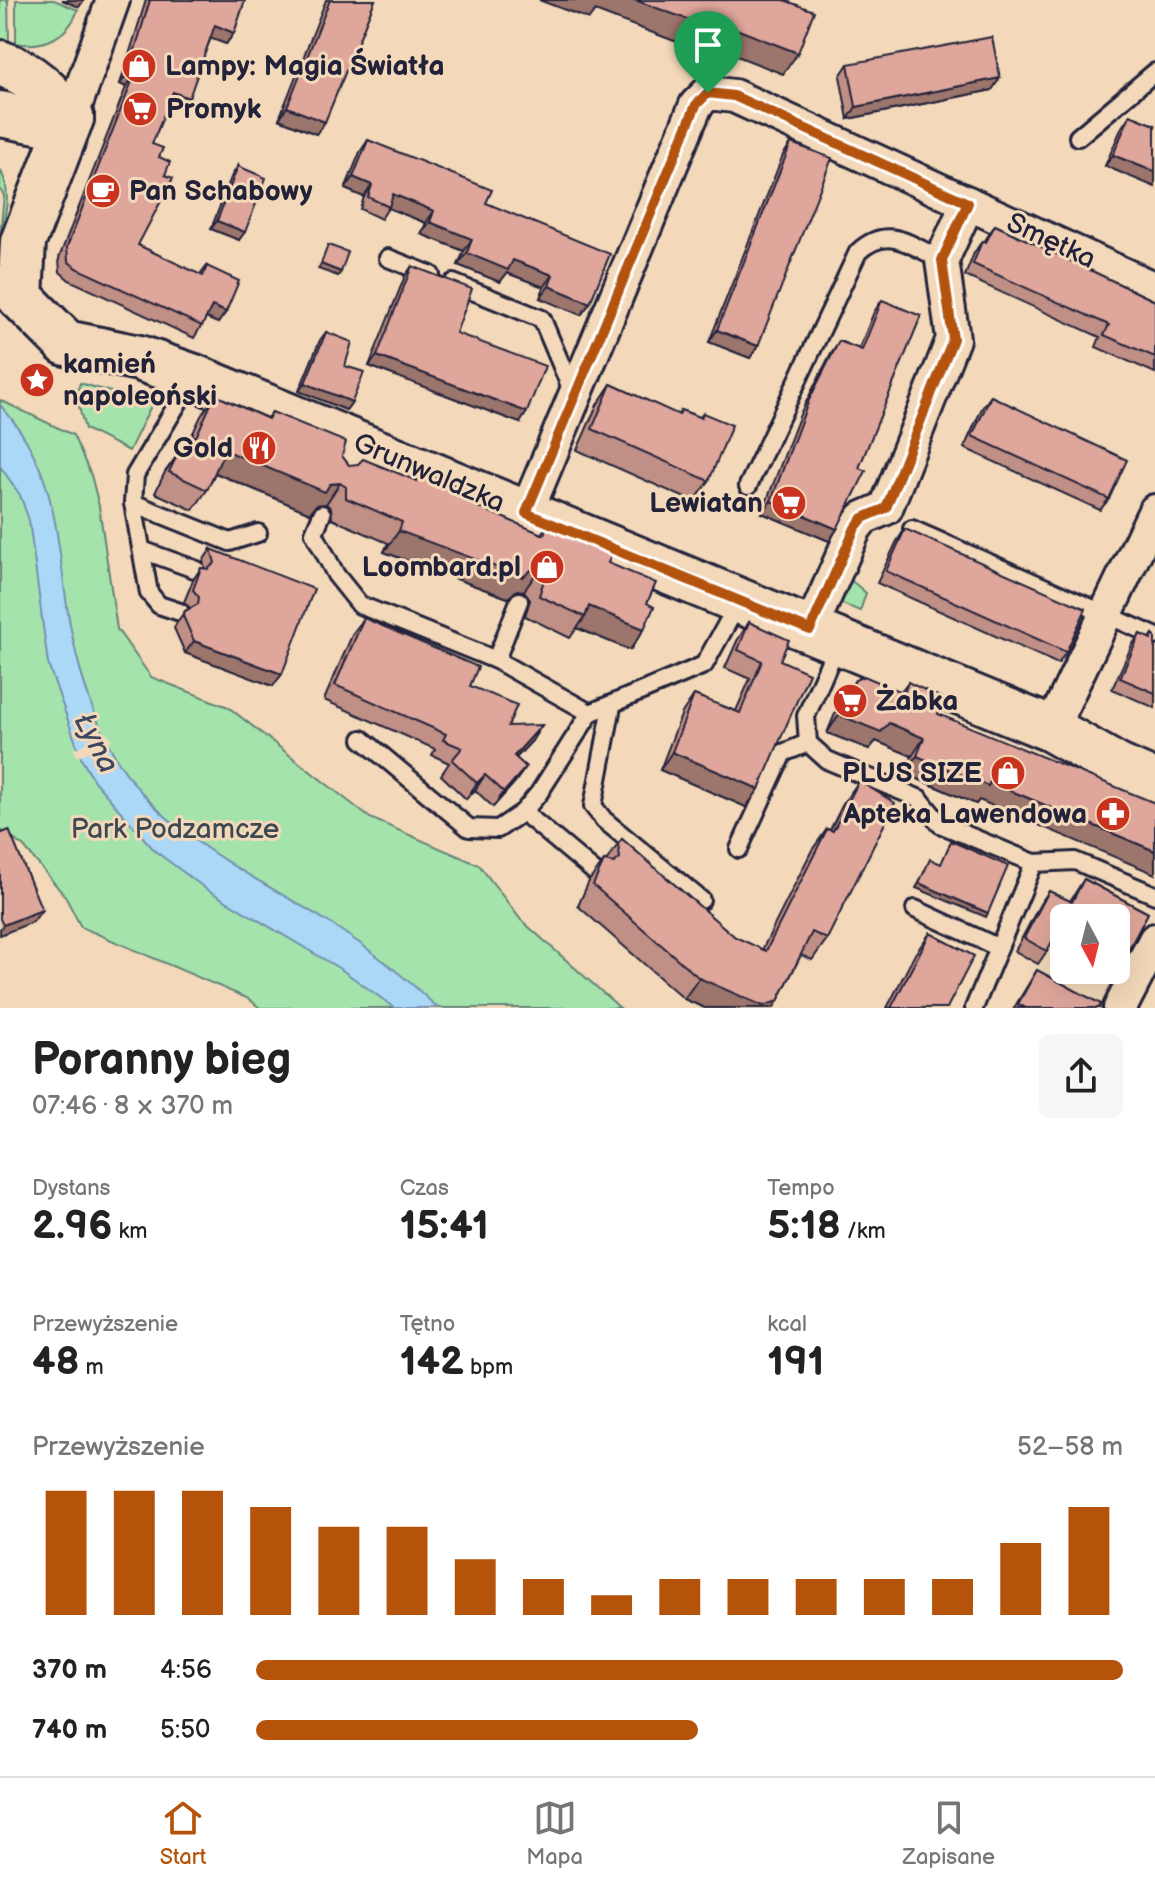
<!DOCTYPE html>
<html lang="pl">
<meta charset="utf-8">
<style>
body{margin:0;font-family:"Balsamiq Sans",sans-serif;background:#f6f6f6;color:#222;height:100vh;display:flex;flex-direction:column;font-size:30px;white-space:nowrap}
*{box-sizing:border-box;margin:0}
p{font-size:26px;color:#767676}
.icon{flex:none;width:44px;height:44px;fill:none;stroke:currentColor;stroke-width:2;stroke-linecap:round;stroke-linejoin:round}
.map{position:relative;height:1008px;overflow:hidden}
.details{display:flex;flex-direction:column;background:#fff;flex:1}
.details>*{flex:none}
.needle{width:52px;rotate:173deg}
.controls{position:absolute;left:1050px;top:904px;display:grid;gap:16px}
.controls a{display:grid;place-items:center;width:80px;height:80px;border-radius:12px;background:#fff;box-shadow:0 8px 32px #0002;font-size:40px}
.pin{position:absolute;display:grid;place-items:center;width:68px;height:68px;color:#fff;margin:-82px -34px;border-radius:50% 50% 50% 0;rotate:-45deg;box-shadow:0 0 8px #0007}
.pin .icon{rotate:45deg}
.round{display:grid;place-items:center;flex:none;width:84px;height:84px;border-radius:12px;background:#f6f6f6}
.overview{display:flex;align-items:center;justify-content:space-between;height:136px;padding:0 32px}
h1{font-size:44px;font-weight:700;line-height:60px}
.stats{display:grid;grid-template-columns:repeat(3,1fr);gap:12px;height:136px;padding:8px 32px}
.stats div{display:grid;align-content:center}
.stats b{font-size:40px;font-weight:700}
.stats small{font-size:22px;font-weight:400}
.stats p{font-size:22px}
.chart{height:224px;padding:16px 32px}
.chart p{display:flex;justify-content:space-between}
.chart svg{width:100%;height:144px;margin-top:8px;stroke:#b45309;stroke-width:6}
ul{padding:0 32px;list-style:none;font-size:26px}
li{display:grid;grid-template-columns:128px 96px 1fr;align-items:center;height:60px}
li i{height:20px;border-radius:10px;background:#b45309}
.menu{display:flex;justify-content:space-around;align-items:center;height:112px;border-top:2px solid #e0e0e0;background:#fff;font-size:22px;color:#767676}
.menu a{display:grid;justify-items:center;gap:4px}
.menu .on{color:#b45309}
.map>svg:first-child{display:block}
</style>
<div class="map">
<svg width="1155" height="1008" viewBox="0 0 1155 1008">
<rect width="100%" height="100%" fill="#f3d9ba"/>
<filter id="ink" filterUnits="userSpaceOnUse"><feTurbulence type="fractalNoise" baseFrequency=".0125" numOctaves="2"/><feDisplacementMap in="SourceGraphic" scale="16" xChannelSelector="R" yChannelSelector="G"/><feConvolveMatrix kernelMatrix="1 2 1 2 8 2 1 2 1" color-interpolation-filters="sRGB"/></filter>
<g filter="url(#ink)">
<g fill="#a4e4ac" stroke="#638374" stroke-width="2">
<path d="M0,0h8l1,42 -9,-3z"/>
<path d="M16,0h38l24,10c-10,27 -34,38 -62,33z"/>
<path d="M0,169c12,23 6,44 0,67l4,-41 -4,-5z"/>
<path d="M80,383l72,21 -23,47 -44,-22 -9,-33z"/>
<path d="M0,400l73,35 18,40 8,31 18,123 34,48 77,30 142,111 109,47 42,55 99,88h-360l-11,-9 -168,-72 -16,-31 -41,-49 -24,-18z"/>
<path d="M846,576l20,17 -6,18 -23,-9z"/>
</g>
<path fill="#abd8f7" stroke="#748fac" stroke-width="2" d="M0,405c57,63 56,129 68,208 8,48 23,102 47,143 46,80 144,122 218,169 37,24 74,53 105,83h-43l-53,-38 -136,-81 -51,-38 -61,-70 -12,-21 -34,-96 -19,-144 -9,-25 -20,-29z"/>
<path fill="#f3d9ba" d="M108,733l4,7 -35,17 -3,-8z"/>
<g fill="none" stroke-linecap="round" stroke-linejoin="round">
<defs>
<g id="lane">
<path d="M1078,137l77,-65"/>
<path d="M388,258l43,17"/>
<path d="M453,283l89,36 31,74"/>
<path d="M748,486l110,-234c30,-28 52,-7 84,8"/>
<path d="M133,503l97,39 28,-9"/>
<path d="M322,514l-8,19 22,42 24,30 136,55 94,53"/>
<path d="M912,529l243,107"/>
<path d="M142,550l55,20"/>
<path d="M180,612l-21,-7 -10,-12 -16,-90 2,-28 58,-97"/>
<path d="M838,643l-32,73 2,27 19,17 93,39 20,25 94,39 41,-2 80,34"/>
<path d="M496,660l23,-59"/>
<path d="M612,706l-19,100 11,14 97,80"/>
<path d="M362,739l107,89 29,1 25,-17 16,-19 51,-80 114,-48 35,-63"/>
<path d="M523,812l73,61"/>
<path d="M739,849l44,-96 25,-10"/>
<path d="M915,909l82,38"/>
<path d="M974,1008l60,-145"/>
</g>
<g id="street">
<path d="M71,118l42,-118"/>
<path d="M526,513l170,-408 12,-12 26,3 421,193"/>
<path d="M810,630l45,-102 8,-10 23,-10 67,-169 -11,-79 26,-57"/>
<path d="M1051,729l104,-218"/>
<path d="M1120,1008l35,-68"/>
</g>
<g id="secondary">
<path d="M0,63c31,10 50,30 71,55"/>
<path d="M0,114l42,8 29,-4"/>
<path d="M20,297l46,46 73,15 55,19 857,352 67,38 37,16"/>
<path d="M20,297l3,-55 48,-124"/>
</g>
</defs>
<use href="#lane" stroke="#22223b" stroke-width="22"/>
<use href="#street" stroke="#22223b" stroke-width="38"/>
<use href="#secondary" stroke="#22223b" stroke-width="50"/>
<use href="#lane" stroke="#f3d9ba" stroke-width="16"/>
<use href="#street" stroke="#f3d9ba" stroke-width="32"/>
<use href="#secondary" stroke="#f3d9ba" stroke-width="44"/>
</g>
<g fill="#c08f85" stroke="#22223b" stroke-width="2">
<path d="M146,0h99l-11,33 -8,11 -15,-6 -30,71 -13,-5 -16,40 7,13 -21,88 62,30 7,-9 19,46 -8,11 -12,-5 -12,20 -125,-58 -9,-8 -1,-14 67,-171 -6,-3z"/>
<path d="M326,0h49l-59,134 -37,-15z"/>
<path d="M848,64l144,26 -144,29 -8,-43z"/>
<path d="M1130,115l25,10 -50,41 17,-39z"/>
<path d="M368,140l118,63 104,100 -9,12 -41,-17 4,-11 -37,-14 -7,9 -42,-17 6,-14 -43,-17 5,-11 -38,-15 -7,11 -21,-10 4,-12 -19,-8 15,-37z"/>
<path d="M791,143l-33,203 -8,12 -41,-16 74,-187z"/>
<path d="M238,166l1,74 -28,-11 21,-54z"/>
<path d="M995,225l160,76v72l-59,-26 4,-10 -135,-61 9,-23 8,-12 2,1z"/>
<path d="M412,266l44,67 64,90 -151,-57 36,-90z"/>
<path d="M882,300l-23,168 -22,61 -8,12 -67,-28 39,-101 30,-59 8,-12 20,8 15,-37z"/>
<path d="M326,332l19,34 7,36 -6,8 -47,-19 21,-51z"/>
<path d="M611,384l67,31 3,-5 19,7 3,-4 6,68 -15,21 -117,-52 20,-45z"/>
<path d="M215,395l52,23 5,-6 70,44 7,9 66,15 6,-9 57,36 63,27 6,-9 61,38 39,40 -3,26 -14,21 -53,-22 -7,10 -45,-22 5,-16 -6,-9 -7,-1 -9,8 -124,-46 4,-9 -56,-24 -1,-11 -5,-4 -10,1 -6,8 -95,-40 -8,17 -14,20 -38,-17 10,-21 27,-37 9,-19z"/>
<path d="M991,396l118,103 -9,11 -136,-62 18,-40z"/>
<path d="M905,529l161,123 -8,12 -181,-81 20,-42z"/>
<path d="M211,549l71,125 -9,12 -88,-33 -11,-25 3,-6 8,-11 5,-3 -6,-6 9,-22 8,-12 4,1 -2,-8z"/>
<path d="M364,618l106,68 38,40 24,15 -16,17 10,9 -11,15 -22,25 -18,-17 -9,9 -25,-24 8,-12 -17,-8 3,-6 -111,-49 29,-67z"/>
<path d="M749,622l31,38 -21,129 -13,18 -86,-37 22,-57 12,-18 42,16 14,-32 -25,-11 12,-27z"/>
<path d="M1140,634l10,4 3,-4 2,2v72l-43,-19 20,-44z"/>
<path d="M855,680l46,11 7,-9 30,32 41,86 -3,4 -72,-31 8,-17 -36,-15 -7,8 -42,-16 15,-36z"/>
<path d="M859,781l-32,158 -15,21 -11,-5 -23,46 -5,7h-68l-21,-9 -106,-93 11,-25 15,-20h2l16,-22 113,98 27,13 50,-100 15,-21 3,1 14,-28z"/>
<path d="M1084,879l64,34 -18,34 -9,13 -5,-2v-40h-52v13l-5,-2 -12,22 -9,13 -23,-13 25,-47 9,-13 21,10z"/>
<path d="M930,933l17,75h-60l28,-54z"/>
<path d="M1037,970l62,38h-85z"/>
</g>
<g fill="#9c746c" stroke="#22223b" stroke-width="2">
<path d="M62,0h22l-5,7z"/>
<path d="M539,0h96l68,16 95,37 -15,21 -92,-36 -6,7 -90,-34 -6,8z"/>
<path d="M215,25l19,8 -8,11 -19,-7z"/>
<path d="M128,73l6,3 -8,11 -6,-3z"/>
<path d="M1000,78l-8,12 -144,29 8,-12z"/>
<path d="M173,92l16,6 -8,11 -16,-6z"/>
<path d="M287,107l38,15 -9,12 -37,-15z"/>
<path d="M1113,155l42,17v15l-50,-21z"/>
<path d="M353,177l19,8 -8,12 -19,-8z"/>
<path d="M393,194l41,17 -8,12 -38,-15z"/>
<path d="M217,221l28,11 -6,8 -28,-11z"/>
<path d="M430,222l42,17 -8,12 -43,-17z"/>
<path d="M467,253l46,7 40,15 -9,12 -37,-14 -7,9 -42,-17z"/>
<path d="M321,264l20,8 -3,4 -20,-7z"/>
<path d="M549,286l41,17 -9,12 -41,-17z"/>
<path d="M212,306l14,6 -8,11 -14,-6z"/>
<path d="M717,330l41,16 -8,12 -41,-16z"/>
<path d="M377,356l150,56 -7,11 -151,-57z"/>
<path d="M305,383l47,19 -6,8 -47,-19z"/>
<path d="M225,450l105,34 10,-1 -14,21 -10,1 -6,8 -99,-42z"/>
<path d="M771,501l66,28 -8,12 -67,-28z"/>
<path d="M399,531l132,39 7,1 -14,20 -7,-1 -9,8 -124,-46z"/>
<path d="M589,606l55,23 -14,21 -53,-22 8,-11z"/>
<path d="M194,641l88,33 -9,12 -88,-33z"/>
<path d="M839,715l50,8 35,15 -12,18 -36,-15 -7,8 -42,-16z"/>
<path d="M542,725l-10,16 -29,30 11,-15z"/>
<path d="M672,752l87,37 -13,18 -86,-37z"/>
<path d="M917,756l73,26 165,69v23l-176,-74 -3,4 -72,-31z"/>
<path d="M526,767l-11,15 -22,25 11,-15z"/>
<path d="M485,775l-10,15 -9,9 11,-16z"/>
<path d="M919,883l69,30 -2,4 -70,-29z"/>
<path d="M42,910l-9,12 -33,13v-6l3,-4z"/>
<path d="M699,978l79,23 -5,7h-68l-21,-9z"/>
</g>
<g fill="#dfa69b" stroke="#22223b" stroke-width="2">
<path d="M150,0h95l-11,33 -19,-8 -26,73 -16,-6 -21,52 11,4 -4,9 11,5 -5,13 8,3 -35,67 65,31 4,-10 32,15 -13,31 -14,-6 -10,20 -126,-58 -8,-7 -1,-14 67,-171 -6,-3z"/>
<path d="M330,0h45l-50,122 -38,-15z"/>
<path d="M635,0h149l30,11 -16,42 -95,-37 -3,8z"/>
<path d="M992,37l8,41 -144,29 -8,-43z"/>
<path d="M1130,115l25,10v47l-42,-17z"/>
<path d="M368,140l124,50 -6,13 124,51 -20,49 -41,-17 4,-11 -40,-15 -5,10 -41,-17 5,-14 -42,-17 4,-11 -41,-17 -4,13 -21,-10 4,-12 -19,-8z"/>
<path d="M791,143l41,15 -74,188 -41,-16z"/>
<path d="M238,166l28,12 -21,54 -28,-11z"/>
<path d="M995,225l160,76v56l-51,-22 5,-10 -136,-61 9,-23 4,1z"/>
<path d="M328,245l20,7 -7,20 -20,-8z"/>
<path d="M412,266l60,23 -16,44 89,33 -18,46 -150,-56z"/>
<path d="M882,300l39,16 -62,152 7,3 -29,58 -66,-28 38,-101 30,-59 23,9z"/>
<path d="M326,332l26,10 -7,24 19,6 -12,30 -47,-19z"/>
<path d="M611,384l68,31 2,-5 20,8 2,-5 29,12 -23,56 -117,-52z"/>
<path d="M215,395l53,24 4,-7 74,30 -4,14 7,9 9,-1 5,-5 54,22 4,-10 61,25 -4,11 66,28 3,-10 65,27 -4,11 48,20 -9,20 7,4 -10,22 -55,-23 -4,11 -46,-21 5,-16 -6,-9 -7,-1 -8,7 -124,-46 3,-9 -56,-24v-11l-6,-4 -10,1 -5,8 -100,-42 -18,40 -38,-18 10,-21 5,2 8,-18 4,2z"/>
<path d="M991,396l136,64 -18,39 -137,-63z"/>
<path d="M905,529l181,80 -20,43 -180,-81z"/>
<path d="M211,549l103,40 -32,85 -88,-33 -11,-25 2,-5 13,-7 1,-7 -6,-7 8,-22 7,1 7,-6z"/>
<path d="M364,618l114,49 -8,19 47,19 -9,21 34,-1 -28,31 12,11 -22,25 -19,-17 -8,8 -25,-23 10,-12 -19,-8 3,-6 -111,-49z"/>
<path d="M749,622l40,18 -9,20 29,13 -50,116 -87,-37 22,-57 46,18 22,-52 -24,-11z"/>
<path d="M1140,634l11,5 2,-5 2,2v57l-35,-15z"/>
<path d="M864,676l40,17 4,-11 36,17 -6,15 217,89v48l-165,-69 -2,4 -71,-30 7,-18 -35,-15 -8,9 -42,-17 16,-35z"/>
<path d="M859,781l36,22 -68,136 -15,-7 -34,69 -15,5 -64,-28 -106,-93 11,-24 10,2 6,-5 -2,-14 4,-5 113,98 31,14 61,-122 6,2z"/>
<path d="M9,830l33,80 -39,15 -3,-6v-85z"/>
<path d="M951,841l57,25 -20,47 -69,-30 11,-24 11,5z"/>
<path d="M1084,879l64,34 -18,34 -14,-7v-22h-44l-6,-3 -19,36 -23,-13 25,-47 23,11z"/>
<path d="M930,933l44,23 -27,52h-56z"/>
<path d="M1037,970l64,34 -2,4h-73l-8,-4z"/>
</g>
</g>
<g fill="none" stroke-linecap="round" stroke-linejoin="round" filter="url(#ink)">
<defs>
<path id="route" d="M708,93l26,3 234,107 -26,57 11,79 -67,169 -23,10 -8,10 -45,102 -284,-117 170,-408z"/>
</defs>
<use href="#route" stroke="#fff" stroke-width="16"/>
<use href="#route" stroke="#b45309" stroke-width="10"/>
</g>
<defs>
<symbol id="shop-disc" viewBox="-11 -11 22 22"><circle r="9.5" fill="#c8321e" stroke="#f3d9ba"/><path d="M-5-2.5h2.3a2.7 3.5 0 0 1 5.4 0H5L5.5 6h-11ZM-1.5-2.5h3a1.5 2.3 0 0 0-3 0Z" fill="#fff"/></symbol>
<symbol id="supermarket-disc" viewBox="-11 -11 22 22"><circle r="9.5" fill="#c8321e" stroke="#f3d9ba"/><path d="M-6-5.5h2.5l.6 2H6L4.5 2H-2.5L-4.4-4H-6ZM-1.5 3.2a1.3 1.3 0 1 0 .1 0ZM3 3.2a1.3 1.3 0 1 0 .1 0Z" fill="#fff"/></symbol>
<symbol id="cafe-disc" viewBox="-11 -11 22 22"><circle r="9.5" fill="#c8321e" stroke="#f3d9ba"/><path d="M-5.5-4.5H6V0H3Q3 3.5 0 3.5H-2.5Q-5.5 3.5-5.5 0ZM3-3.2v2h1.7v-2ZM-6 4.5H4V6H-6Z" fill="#fff"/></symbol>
<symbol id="sight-disc" viewBox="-11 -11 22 22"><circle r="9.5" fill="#c8321e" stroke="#f3d9ba"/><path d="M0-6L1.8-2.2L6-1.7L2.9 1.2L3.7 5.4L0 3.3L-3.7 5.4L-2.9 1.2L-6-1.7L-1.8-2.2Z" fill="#fff"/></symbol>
<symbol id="restaurant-disc" viewBox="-11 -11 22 22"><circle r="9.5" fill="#c8321e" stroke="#f3d9ba"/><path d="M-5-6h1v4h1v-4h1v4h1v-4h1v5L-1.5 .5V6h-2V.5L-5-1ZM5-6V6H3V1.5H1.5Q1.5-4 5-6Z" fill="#fff"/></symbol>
<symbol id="pharmacy-disc" viewBox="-11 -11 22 22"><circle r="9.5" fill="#c8321e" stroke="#f3d9ba"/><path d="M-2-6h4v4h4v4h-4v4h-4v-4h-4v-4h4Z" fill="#fff"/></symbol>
</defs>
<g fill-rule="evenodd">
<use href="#shop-disc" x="119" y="46" width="40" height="40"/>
<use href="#supermarket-disc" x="120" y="89" width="40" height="40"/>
<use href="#cafe-disc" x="83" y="171" width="40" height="40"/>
<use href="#sight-disc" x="17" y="360" width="40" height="40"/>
<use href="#restaurant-disc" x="239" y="428" width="40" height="40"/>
<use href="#supermarket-disc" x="769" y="483" width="40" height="40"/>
<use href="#shop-disc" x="527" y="547" width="40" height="40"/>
<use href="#supermarket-disc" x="830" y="681" width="40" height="40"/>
<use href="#shop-disc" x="988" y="753" width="40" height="40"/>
<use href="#pharmacy-disc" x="1093" y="794" width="40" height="40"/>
</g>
<g text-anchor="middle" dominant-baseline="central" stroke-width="6" stroke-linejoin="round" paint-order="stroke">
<g font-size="28" font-weight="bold" fill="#22223b" stroke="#f3d9ba" text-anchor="start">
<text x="165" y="66">Lampy: Magia Światła</text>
<text x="166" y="109">Promyk</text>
<text x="129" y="191">Pan Schabowy</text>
<text x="63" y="364">kamień<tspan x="63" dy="32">napoleoński</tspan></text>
<text x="233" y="448" text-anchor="end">Gold</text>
<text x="763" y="503" text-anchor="end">Lewiatan</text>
<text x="521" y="567" text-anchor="end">Loombard.pl</text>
<text x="876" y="701">Żabka</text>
<text x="982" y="773" text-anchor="end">PLUS SIZE</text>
<text x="1087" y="814" text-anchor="end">Apteka Lawendowa</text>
</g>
<g font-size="28" fill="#22223b" stroke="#f3d9ba">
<text transform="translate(1051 241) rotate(25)">Smętka</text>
<text transform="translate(429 473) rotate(23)">Grunwaldzka</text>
</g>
<g font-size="28" fill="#3c4952" stroke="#f3d9ba">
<text x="175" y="829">Park Podzamcze</text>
</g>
<g font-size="30" font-style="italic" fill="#3d4661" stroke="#f3d9ba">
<text transform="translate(96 743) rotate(63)">Łyna</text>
</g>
</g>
</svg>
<div class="controls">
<a><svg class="needle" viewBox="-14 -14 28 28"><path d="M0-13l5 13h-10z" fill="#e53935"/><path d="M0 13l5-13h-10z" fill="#767676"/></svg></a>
</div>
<div class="pin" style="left:708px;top:93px;background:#1e9e55"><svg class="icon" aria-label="arrive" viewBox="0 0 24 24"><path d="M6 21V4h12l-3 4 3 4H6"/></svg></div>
</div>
<section class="details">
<div class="overview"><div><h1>Poranny bieg</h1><p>07:46 · 8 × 370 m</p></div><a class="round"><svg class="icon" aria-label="share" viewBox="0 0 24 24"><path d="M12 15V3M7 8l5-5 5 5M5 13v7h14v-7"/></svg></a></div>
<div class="stats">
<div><p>Dystans</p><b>2.96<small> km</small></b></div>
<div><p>Czas</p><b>15:41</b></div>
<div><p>Tempo</p><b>5:18<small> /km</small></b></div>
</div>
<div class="stats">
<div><p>Przewyższenie</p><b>48<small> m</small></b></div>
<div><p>Tętno</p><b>142<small> bpm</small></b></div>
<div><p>kcal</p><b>191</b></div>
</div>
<div class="chart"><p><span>Przewyższenie</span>52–58 m</p>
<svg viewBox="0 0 160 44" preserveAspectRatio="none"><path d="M5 44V6M15 44V6M25 44V6M35 44V11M45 44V17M55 44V17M65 44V27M75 44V33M85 44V38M95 44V33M105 44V33M115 44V33M125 44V33M135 44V33M145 44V22M155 44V11"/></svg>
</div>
<ul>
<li><b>370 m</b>4:56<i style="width:100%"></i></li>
<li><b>740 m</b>5:50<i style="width:51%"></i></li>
</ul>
</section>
<nav class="menu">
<a class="on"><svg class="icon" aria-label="home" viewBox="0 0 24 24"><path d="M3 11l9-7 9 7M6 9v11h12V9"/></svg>Start</a>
<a><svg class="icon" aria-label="map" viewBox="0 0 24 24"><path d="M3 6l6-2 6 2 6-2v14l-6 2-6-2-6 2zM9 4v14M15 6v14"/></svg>Mapa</a>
<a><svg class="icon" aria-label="saved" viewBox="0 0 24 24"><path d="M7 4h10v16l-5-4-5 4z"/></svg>Zapisane</a>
</nav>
